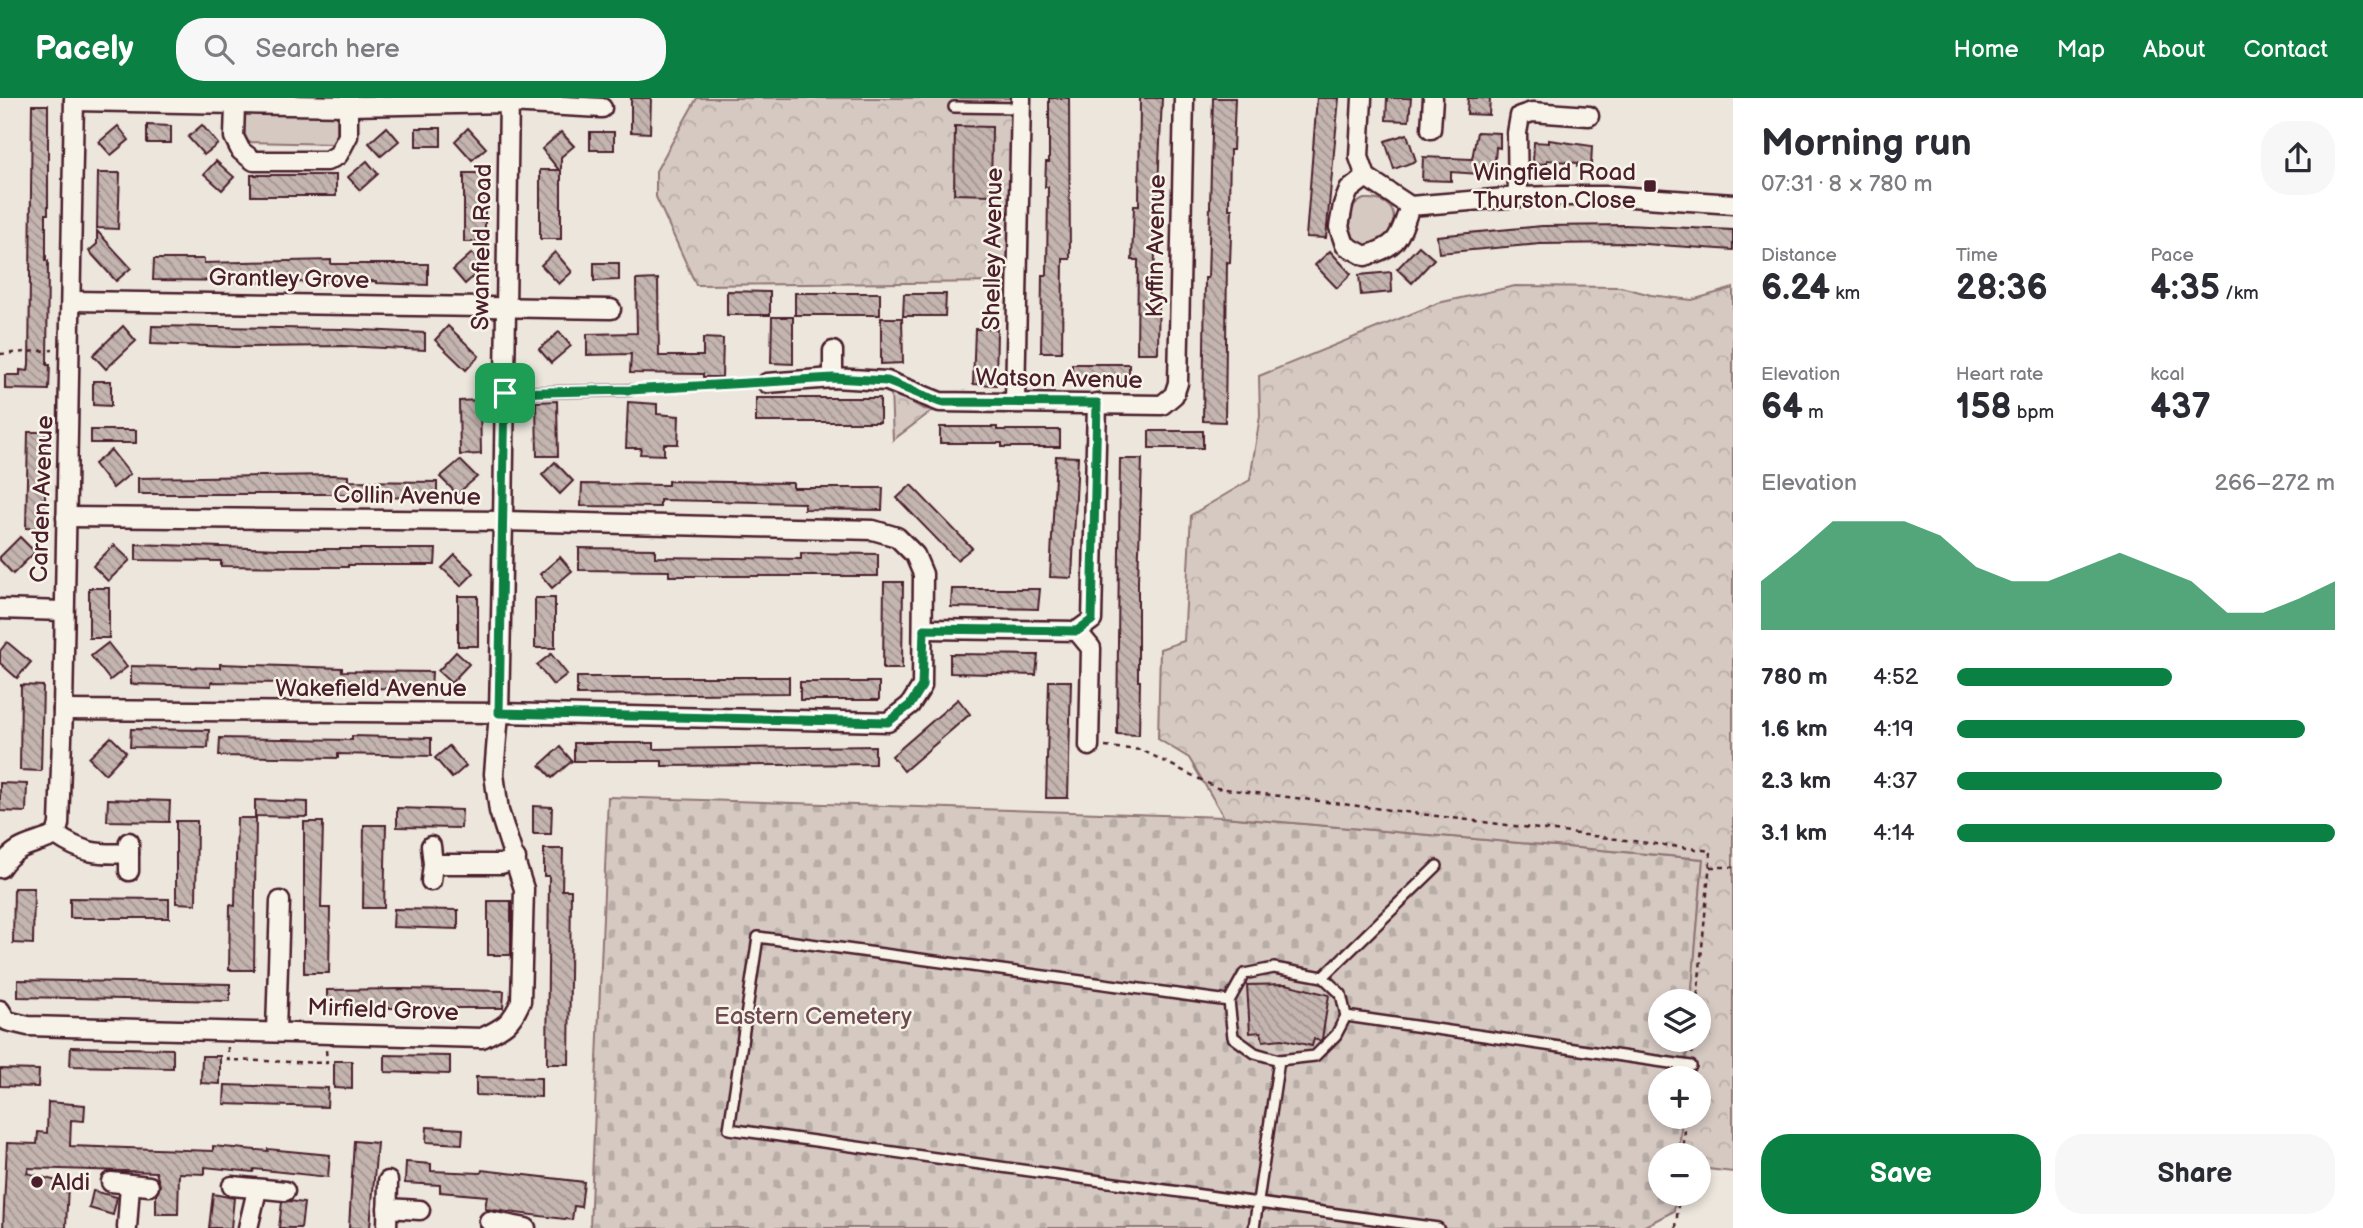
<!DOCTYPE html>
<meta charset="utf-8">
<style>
body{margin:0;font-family:"Balsamiq Sans",sans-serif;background:#f7f7f7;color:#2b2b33;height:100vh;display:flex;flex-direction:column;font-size:26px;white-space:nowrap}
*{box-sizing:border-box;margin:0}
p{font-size:23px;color:#7c7c81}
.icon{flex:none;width:38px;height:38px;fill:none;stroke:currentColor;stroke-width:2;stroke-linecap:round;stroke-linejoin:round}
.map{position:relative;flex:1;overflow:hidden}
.panel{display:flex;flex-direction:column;background:#fff;width:630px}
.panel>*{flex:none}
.buttons{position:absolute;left:1648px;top:891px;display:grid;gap:14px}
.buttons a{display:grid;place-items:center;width:63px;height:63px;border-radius:50%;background:#fff;box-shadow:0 4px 10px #0003;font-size:35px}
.pin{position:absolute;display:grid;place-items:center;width:60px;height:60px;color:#fff;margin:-30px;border-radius:14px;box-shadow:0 4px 10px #0006}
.round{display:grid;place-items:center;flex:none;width:74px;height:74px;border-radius:28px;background:#f7f7f7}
.headline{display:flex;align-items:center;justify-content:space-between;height:119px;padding:0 28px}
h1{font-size:38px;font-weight:700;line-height:52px}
.stats{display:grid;grid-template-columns:repeat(3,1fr);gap:10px;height:119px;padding:7px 28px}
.stats div{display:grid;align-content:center}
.stats b{font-size:35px;font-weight:700}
.stats small{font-size:19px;font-weight:400}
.stats p{font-size:19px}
.chart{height:196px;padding:14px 28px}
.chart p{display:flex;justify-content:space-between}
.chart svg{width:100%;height:126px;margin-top:7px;fill:#0b8043;opacity:.7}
.cta{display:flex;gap:14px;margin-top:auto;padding:14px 28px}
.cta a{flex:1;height:80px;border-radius:28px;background:#0b8043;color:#fff;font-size:28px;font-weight:700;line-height:80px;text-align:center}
.cta a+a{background:#f7f7f7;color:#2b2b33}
ul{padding:0 28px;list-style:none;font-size:23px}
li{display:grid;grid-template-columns:112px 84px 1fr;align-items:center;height:52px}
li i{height:18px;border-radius:9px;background:#0b8043}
header{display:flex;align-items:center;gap:42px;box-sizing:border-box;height:98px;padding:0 35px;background:#0b8043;color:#fff}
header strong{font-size:33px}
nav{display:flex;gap:38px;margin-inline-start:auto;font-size:24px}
.search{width:490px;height:63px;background:#f7f7f7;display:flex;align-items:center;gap:18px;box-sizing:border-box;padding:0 24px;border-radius:28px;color:#7c7c81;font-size:26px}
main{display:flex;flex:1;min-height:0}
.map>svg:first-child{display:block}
</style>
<header>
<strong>Pacely</strong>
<div class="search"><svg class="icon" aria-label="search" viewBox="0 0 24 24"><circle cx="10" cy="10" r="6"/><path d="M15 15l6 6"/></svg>Search here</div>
<nav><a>Home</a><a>Map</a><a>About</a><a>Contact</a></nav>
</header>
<main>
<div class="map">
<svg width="1733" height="1130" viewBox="0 0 1733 1130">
<defs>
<pattern id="cemetery-stones" width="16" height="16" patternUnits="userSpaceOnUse" patternTransform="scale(1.75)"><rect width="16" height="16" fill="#d5c9c2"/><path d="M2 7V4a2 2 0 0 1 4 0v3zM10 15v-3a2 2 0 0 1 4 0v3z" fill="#b8aca7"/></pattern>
<pattern id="park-crowns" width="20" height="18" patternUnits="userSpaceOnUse" patternTransform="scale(1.75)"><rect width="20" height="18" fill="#d5c9c2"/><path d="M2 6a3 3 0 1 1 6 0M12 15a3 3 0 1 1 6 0" fill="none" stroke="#b8aca7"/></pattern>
<pattern id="building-back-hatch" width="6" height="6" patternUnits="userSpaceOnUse" patternTransform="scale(1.75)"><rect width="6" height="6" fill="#c4b5b0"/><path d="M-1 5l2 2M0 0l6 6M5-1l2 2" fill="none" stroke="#a1938f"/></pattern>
</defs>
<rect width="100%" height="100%" fill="#ece6dd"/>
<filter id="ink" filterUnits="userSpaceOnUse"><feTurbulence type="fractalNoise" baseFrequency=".0143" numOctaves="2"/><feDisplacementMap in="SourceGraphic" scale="14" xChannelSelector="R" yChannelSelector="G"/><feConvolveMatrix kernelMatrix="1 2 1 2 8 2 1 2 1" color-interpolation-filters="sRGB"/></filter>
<g filter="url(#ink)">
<g fill="#d5c9c2" stroke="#907476" stroke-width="2">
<path d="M242,11l95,1v34l-96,-2z"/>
<path d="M1364,101c38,-2 36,30 14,50l-26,-3c-5,-18 -8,-39 12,-47z"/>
</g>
<path fill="url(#cemetery-stones)" stroke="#907476" stroke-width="2" d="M608,699l616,20 479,42 -12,142h-30v39h27l-3,38h-24v38l21,1 -3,38h-18v39h15l-2,17 -33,17h-1051z"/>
<g fill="url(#park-crowns)" stroke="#907476" stroke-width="2">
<path d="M697,0h315l-5,184 -311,3 -40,-88v-26z"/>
<path d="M1515,188l106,1 30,8 41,5 41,-12v884l-34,-4v-13h-20l3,-38 17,-1v-38h-14l3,-38h11v-39h-8l12,-142 -479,-42 -35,-59 -31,-19 2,-90 24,-8 7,-126 59,-35 10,-64 -1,-40 179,-73z"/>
<path d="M891,292l32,19 10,1 -40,30z"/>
</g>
<g fill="url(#building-back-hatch)" stroke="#4a1f2b" stroke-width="2">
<path d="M631,0h20l-1,35 -19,-1z"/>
<path d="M1049,0h20l1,161h-7l-1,93h-21l1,-77h5l1,-88h-3l1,-25h3z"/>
<path d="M1140,0h22l-8,178h5l-1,77h-21l1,-93h-6l2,-54h5z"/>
<path d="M1213,0h22l-2,52h-3l-1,59h3l-2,54 -3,-1 -2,160 -22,-1 2,-143h3z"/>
<path d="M1317,0h22l-13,140 -20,-1z"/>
<path d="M1387,0h24l-2,23 -23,-1z"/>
<path d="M1468,0h22l-1,17 -22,-1z"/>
<path d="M32,7h16v109h-2v47h2l-1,104h3l-1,25 -44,-1v-14h15v-5l8,1 1,-6z"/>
<path d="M147,27l24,1v17h-24z"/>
<path d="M202,27l16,19 -14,11 -16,-18z"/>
<path d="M118,28l11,14 -18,15 -12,-13z"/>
<path d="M955,28l37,1 -1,68 -37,-1z"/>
<path d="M387,29l12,14 -18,15 -12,-13z"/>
<rect x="416" y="30" width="25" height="18"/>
<path d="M468,30l18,20 -14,12 -17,-19z"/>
<path d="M561,34l13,14 -13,11v82h-21v-69h19l-17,-21z"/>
<rect x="590" y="34" width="24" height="18"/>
<path d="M1477,34l23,1v15l-4,-1 -2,28 -43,-3v9l-29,-1 1,-23 49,2z"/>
<path d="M1407,36l9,27 -22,8 -9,-28z"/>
<path d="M1549,42l43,6 -1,21 -14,-1v-3l-30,-3v4l-14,-1 1,-21 15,1z"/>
<path d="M216,63l18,16 -12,13 -18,-16z"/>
<path d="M367,63l11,13 -18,16 -12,-13z"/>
<path d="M98,75h22l-2,56 -21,-1z"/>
<rect x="464" y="75" width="21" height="69"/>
<rect x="251" y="77" width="85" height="21"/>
<path d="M1626,127l107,5v20l-103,-7 -90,1 -101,9 -2,-17 105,-10z"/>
<path d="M97,133l34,37 -15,13 -27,-30 8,-7z"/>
<path d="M1419,148l15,13 -22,24 -15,-14z"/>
<path d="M1330,153l21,23 -14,14 -22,-23z"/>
<path d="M555,154l17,20 -13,12 -18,-19z"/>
<path d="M472,155l12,14 -19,17 -12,-14z"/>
<path d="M154,161h50v4l127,-3v4h97v21l-52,-2v-2l-126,2v-2l-97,-1z"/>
<path d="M594,165h25v17l-25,1z"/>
<path d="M1391,174l1,20 -31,3 -2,-20z"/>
<path d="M658,181l1,77h44v-18l20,1 -1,38h-19v-3l-73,-1 1,-19 -44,1v-21l50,-1 -1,-53z"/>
<path d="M727,193l43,1v23h-43z"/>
<rect x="795" y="195" width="85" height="22"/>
<path d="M904,196h42l-1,22h-42z"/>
<path d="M772,219h21v47l-22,-1z"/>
<path d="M881,220h21l1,45 -22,1z"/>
<path d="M123,228l13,15 -30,28 -13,-14z"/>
<path d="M152,228l190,3 83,4v17l-82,-4 -109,1 -83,-3z"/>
<path d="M448,228l31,30 -13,14 -31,-30z"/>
<path d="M975,231h22l-1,56 -23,-1z"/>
<path d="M559,234l12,14 -20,17 -12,-14z"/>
<rect x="1072" y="266" width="57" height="18"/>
<path d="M93,283h18v25l-18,-1z"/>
<rect x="756" y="300" width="124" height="24"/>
<path d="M480,302l1,54 -21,1 -1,-54z"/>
<path d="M557,303l1,55h-21l-1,-54z"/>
<path d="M628,304l29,2v10l22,2 -1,28h-14v11l-24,-1 1,-6h-15z"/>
<path d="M940,329h57v3h63v17h-58v-4h-62z"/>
<rect x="91" y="332" width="45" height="13"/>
<rect x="1149" y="333" width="54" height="17"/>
<path d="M28,334h17v97l-19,-1z"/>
<path d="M111,352l19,24 -17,14 -19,-24z"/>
<path d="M1056,358l22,1 -6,121 -22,-1z"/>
<path d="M1120,361h22l-4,122v100h2l-1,54 -22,-1z"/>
<path d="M460,362l17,17 -20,17 -17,-17z"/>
<path d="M555,364l18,19 -13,13 -18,-19z"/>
<path d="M333,377l15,1v5l89,1v16l-79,-1v-3h-220v-16z"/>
<path d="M668,383l125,2v5h90l-1,22 -78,-1v-6l-144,-3v7l-79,-1 1,-22 86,1z"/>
<path d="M911,387l61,63 -15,12 -60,-62z"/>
<path d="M20,439l15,15 -22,22 -13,-14v-3z"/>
<path d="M136,446l144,5h156l-1,16h-87v2h-44l-83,-1v-5l-85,-1z"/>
<path d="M114,447l16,15 -22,21 -15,-15z"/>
<path d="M579,450l76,1v8l146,2v-6l77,1v22h-209v-5l-90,-1z"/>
<path d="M455,457l19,18 -13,13 -19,-18z"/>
<path d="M560,459l12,14 -20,17 -12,-14z"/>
<path d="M884,484h19l-1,87h-19z"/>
<rect x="89" y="490" width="20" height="50"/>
<path d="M952,491h88l-2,20 -87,-2z"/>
<rect x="458" y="498" width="20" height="50"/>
<rect x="535" y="500" width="20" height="50"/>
<path d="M7,544l24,20 -14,16 -17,-15v-12z"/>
<path d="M108,545l19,24 -17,13 -19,-24z"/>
<path d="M456,554l13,12 -18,19 -13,-12z"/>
<path d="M551,556l16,20 -14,11 -16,-20z"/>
<path d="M950,556l88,1 -2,20 -86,-2z"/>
<path d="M220,566l122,4v3l90,1 -1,18 -145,-5v-2l-75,-1v4l-80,-2v-18l89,2z"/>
<path d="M577,579h212v16l-212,2z"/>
<path d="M1049,583h22l-3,117h-22z"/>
<rect x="800" y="584" width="79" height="18"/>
<path d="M21,587l22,1 -2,85 -21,-1z"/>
<path d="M958,601l12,15 -66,57 -12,-15z"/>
<path d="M131,631l78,1 -1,18 -78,-1z"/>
<path d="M352,638l79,2v18l-93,-2v4l-119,-2 1,-18 132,2z"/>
<path d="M111,639l15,15 -21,22 -16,-16z"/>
<path d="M574,645h80v6l221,-3v18l-213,2v-5h-88z"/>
<path d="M449,648l17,20 -14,12 -17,-20z"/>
<path d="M560,649l12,14 -20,17 -12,-13z"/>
<path d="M0,685l27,1 -1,28 -26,-1z"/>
<path d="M108,701l62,2 -1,21 -62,-1z"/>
<path d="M255,702l53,2v15l-53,-1z"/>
<path d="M533,708l19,1 -1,27h-18z"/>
<path d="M397,710l65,2 -1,18 -64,-1z"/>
<path d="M237,720h19l-2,152h-25l1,-65 5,1z"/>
<path d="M176,723h21l-1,83 -20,-1z"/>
<path d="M304,724h19l-2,86h9l-1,65h-25z"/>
<path d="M364,727h22l-2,83h-21z"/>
<path d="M544,751h19l-1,41h9l-2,174h-22l2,-188h-5z"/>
<path d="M14,790h20l-1,56 -20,-1z"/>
<path d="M70,800l99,1v19h-99z"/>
<rect x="488" y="803" width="23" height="54"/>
<path d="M394,811l64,1v19l-65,-2z"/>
<path d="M18,882l212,4v17l-212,-4z"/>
<path d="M1286,886l43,11 -7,44 -2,2 -6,-2 -2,7 -30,-7 -19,2 -2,-9 -11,1 -3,-48z"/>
<path d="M400,891l104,2 -1,17h-176v-18z"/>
<path d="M71,949l102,2v19l-103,-2z"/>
<path d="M385,957l65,1v18l-65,-2z"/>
<path d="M202,958h18v28l-19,-1z"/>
<path d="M334,963h18v28l-18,-1z"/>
<path d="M0,971l39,1 -1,17 -38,-1z"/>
<path d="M476,979l65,1v19l-65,-2z"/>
<path d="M225,987l103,3 -1,19 -103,-3z"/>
<path d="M48,1004l37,3 -1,16 -13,-1 -1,26 143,5v-5l55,5v-2l62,6 -2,22 -74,-8 -1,3 -48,-5v7l-26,-1 -1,41h-22v-19l4,-9 -4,-14 -128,-4 -1,5 41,11 -2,44h-63l4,-85 30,1 1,-12 9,1z"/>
<path d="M427,1029l36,2 -1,15 -36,-2z"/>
<path d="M354,1043l23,2 -7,85h-21z"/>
<path d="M406,1064l25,2v7l50,2 1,-3 102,12 -3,25 -7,-1 -2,14 -87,-11 2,-13 -47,-4v-7l-35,-2z"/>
<path d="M93,1093l24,6 -4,18 -24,-7z"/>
<path d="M213,1096l21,4 -3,30h-22z"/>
<path d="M290,1103l14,2 -3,25h-22l3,-26z"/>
</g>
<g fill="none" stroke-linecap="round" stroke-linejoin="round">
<defs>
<g id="lane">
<path d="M954,9l67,1"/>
<path d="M505,295l125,-3"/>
<path d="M1274,870l49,9 18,17 5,22 -10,19 -21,21 -36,4 -24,-7 -22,-16 -4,-36 15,-27z"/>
<path d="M1323,879l114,-111"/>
<path d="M1229,903l-471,-64 -29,192 709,99"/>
<path d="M1346,918l345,50"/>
<path d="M1254,1130l25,-168"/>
</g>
<g id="street">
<path d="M1362,0l-3,59 7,20 44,29 108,-9 37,-1h61l117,8"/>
<path d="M74,3l274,5 160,-3 94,5"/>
<path d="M235,7l-1,32 7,14 13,10h73l11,-6 10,-19v-30"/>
<path d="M1431,31l2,-31"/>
<path d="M1366,79l-17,13 -6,15 -4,22 6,18 20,11c34,-10 34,-18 45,-50"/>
<path d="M1518,99l-1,-64 3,-17 12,-4 57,4"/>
<path d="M72,203l539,8"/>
<path d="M833,253v27"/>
<path d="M767,285l66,-5 54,3 53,21 222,3 12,-10 4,-12 6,-285"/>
<path d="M1015,304l6,-304"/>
<path d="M0,511l63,2"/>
<path d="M924,531l153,2"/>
<path d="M63,612l436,3 389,9 22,-17 12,-19 1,-112 -8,-19 -18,-18 -24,-7 -370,-9 -437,-4"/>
<path d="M1089,648l2,-98 -14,-17 15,-11 5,-217"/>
<path d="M56,737c26,18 42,20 73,18"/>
<path d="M431,748l2,18 -2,17"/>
<path d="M433,766h68l15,-5"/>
<path d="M0,770c17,-25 32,-22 56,-33l3,-11 4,-114 11,-612"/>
<path d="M129,773v-29"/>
<path d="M0,912l7,11 21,5 454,12c22,-11 29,-14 39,-37l3,-112 -25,-78 -5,-37 5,-61 4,-192 6,-423"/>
<path d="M276,933l4,-130"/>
<path d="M111,1084l38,4"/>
<path d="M232,1088l53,5"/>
<path d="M387,1110l33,2"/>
<path d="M489,1123l37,7"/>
<path d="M127,1130l3,-43"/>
<path d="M248,1130l9,-38"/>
<path d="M387,1130l1,-47"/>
</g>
</defs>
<use href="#lane" stroke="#4a1f2b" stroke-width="14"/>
<use href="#street" stroke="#4a1f2b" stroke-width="23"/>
<g stroke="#4a1f2b" stroke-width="2.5" stroke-dasharray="5 5" stroke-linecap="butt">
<path d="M0,256l53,-4"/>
<path d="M641,292l109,-6"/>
<path d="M1105,649l37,3 75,38 494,63 -14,150"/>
<path d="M1710,769h23"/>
<path d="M228,949v13l99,3 -1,-14"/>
<path d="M1692,956l2,-14"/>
<path d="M1683,1057l3,-39"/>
<path d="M1676,1130l3,-34"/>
</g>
<use href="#lane" stroke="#f7f3e8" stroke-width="9"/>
<use href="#street" stroke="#f7f3e8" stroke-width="18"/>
</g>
</g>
<g fill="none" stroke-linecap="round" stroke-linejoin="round" filter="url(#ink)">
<defs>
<path id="route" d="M833,280l54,3 53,21 157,1 -5,217 -15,11 -153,-2 -2,57 -12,19 -22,17 -389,-9 6,-320 125,-3z"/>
</defs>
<use href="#route" stroke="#fff" stroke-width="14"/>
<use href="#route" stroke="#0b8043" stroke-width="9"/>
</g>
<g fill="#4a1f2b" stroke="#f7f3e8" stroke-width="2.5">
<rect x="1643" y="81" width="14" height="14" rx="3.5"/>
<circle cx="37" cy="1084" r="7"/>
</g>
<g text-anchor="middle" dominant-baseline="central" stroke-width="5" stroke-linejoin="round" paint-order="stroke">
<g font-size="24" fill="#4a1f2b" stroke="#f7f3e8" text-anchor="end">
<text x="1636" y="74">Wingfield Road<tspan x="1636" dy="28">Thurston Close</tspan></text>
<text x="51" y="1084" text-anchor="start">Aldi</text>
</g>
<g font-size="24" fill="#4a1f2b" stroke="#f7f3e8">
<text transform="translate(1156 148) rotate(-89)">Kyffin Avenue</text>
<text transform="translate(482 149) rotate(-89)">Swanfield Road</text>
<text transform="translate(993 151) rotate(-89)">Shelley Avenue</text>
<text transform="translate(289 181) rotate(1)">Grantley Grove</text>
<text transform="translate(1059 281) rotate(1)">Watson Avenue</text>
<text transform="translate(407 398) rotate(1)">Collin Avenue</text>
<text transform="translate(42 401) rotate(-88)">Carden Avenue</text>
<text x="371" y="590">Wakefield Avenue</text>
<text transform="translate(383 912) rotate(2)">Mirfield Grove</text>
</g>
<g font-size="24" fill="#6d4a51" stroke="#f7f3e8">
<text x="813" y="918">Eastern Cemetery</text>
</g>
</g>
</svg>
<div class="buttons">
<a><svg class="icon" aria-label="layers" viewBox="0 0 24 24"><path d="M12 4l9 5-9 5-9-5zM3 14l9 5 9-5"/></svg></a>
<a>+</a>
<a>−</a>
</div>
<div class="pin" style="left:505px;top:295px;background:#1e9e55"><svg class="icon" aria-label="arrive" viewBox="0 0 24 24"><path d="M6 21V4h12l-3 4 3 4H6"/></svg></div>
</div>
<section class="panel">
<div class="headline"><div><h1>Morning run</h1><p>07:31 · 8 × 780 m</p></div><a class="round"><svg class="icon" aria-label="share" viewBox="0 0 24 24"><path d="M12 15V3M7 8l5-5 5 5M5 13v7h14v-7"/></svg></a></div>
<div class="stats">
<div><p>Distance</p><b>6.24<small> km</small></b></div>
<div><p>Time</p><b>28:36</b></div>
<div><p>Pace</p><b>4:35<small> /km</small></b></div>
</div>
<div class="stats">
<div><p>Elevation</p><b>64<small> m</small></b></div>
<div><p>Heart rate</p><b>158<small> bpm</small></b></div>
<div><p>kcal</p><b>437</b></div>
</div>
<div class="chart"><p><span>Elevation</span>266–272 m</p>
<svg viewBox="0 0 160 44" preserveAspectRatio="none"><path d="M0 44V27L10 17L20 6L30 6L40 6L50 11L60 22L70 27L80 27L90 22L100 17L110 22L120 27L130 38L140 38L150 33L160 27V44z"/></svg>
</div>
<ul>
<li><b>780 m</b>4:52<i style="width:57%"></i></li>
<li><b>1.6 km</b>4:19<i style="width:92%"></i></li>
<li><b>2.3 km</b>4:37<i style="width:70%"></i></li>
<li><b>3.1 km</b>4:14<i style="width:100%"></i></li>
</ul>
<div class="cta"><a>Save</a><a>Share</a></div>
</section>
</main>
